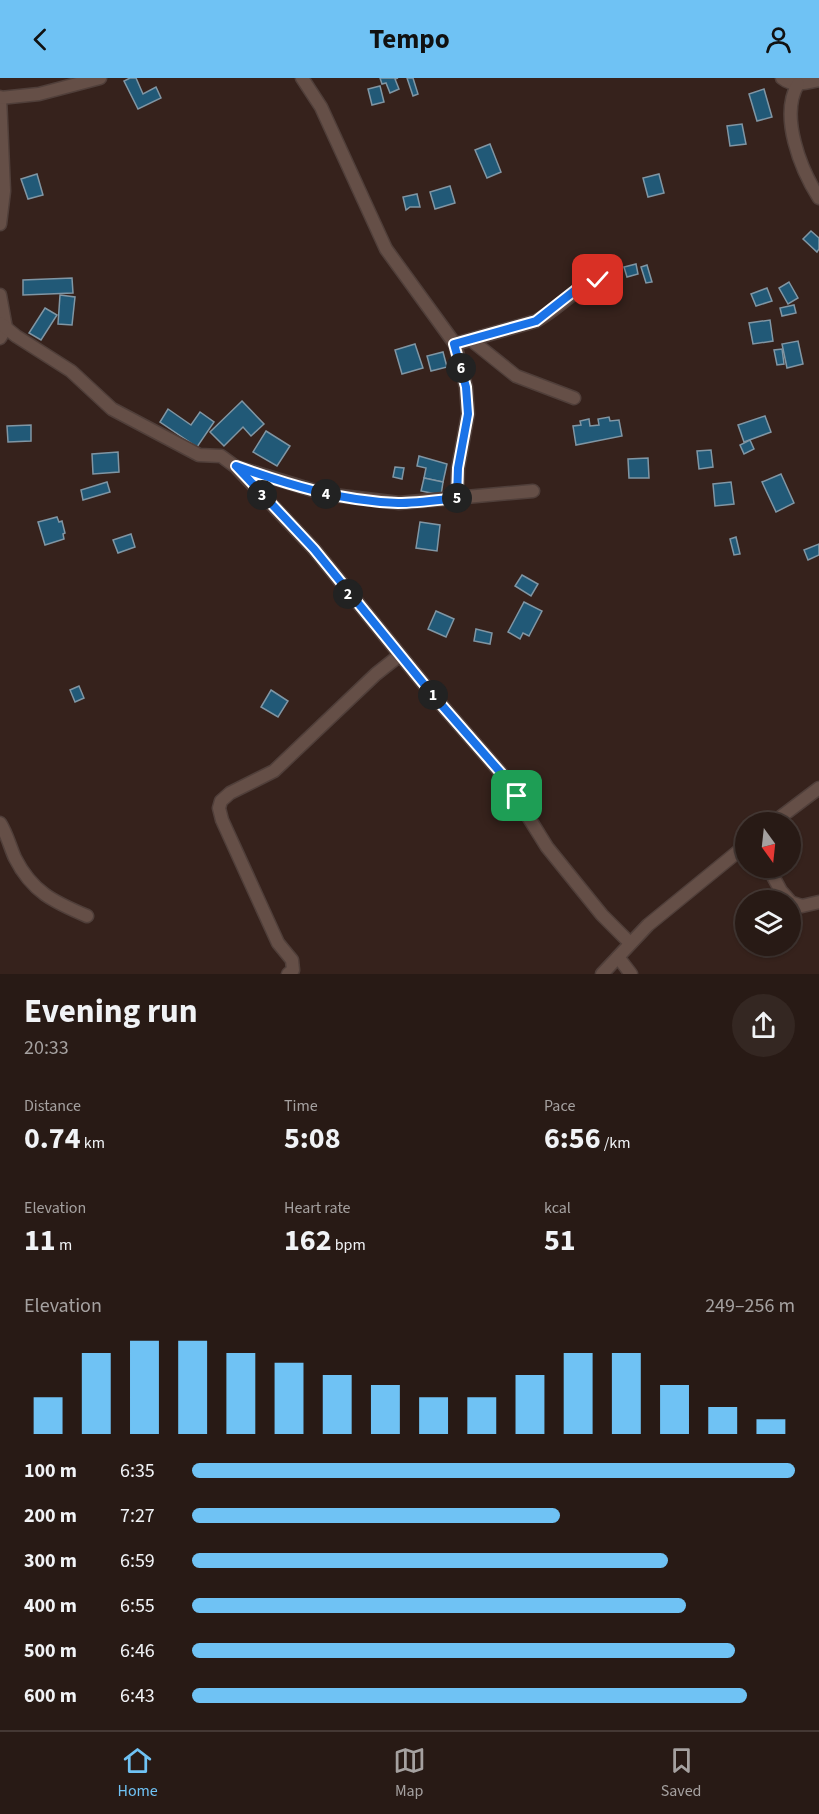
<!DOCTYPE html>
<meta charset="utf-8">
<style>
body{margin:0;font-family:"Source Sans 3",sans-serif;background:#342722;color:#f1f3f6;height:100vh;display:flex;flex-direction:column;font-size:22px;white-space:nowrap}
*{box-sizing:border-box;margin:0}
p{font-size:20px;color:#a5a1a0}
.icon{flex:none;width:33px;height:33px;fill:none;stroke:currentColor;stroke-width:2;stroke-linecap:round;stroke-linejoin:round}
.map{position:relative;height:896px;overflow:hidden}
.side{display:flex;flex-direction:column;background:#281a15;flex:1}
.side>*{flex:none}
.needle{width:39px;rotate:165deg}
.fabs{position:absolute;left:735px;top:734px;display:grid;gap:12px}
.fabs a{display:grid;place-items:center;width:66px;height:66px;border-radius:50%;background:#281a15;box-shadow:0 2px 4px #0004,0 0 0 2px #443834;font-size:30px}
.pin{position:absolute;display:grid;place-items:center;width:51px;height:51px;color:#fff;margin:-26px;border-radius:12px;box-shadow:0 3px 9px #0006}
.km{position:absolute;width:30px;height:30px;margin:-15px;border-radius:50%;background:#222;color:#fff;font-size:16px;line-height:30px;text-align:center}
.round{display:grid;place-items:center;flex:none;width:63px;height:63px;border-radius:32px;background:#342722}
.headline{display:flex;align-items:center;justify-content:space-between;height:102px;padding:0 24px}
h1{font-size:33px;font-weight:700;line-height:45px}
.metrics{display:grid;grid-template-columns:repeat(3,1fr);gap:9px;height:102px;padding:6px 24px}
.metrics div{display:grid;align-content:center}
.metrics b{font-size:30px;font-weight:700}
.metrics small{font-size:16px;font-weight:400}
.metrics p{font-size:16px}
.chart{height:168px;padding:12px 24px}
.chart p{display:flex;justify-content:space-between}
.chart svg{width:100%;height:108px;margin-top:6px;stroke:#6fc2f4;stroke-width:6}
ul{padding:0 24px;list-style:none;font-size:20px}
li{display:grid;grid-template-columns:96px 72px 1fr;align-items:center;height:45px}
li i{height:15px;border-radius:8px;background:#6fc2f4}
header{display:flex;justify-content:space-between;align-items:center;height:78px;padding:0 24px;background:#6fc2f4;color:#111;font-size:27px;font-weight:700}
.tab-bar{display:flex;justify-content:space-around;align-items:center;height:84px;border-top:2px solid #443834;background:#281a15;font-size:16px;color:#a5a1a0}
.tab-bar a{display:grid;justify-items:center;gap:3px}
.tab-bar .active{color:#6fc2f4}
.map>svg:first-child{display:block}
</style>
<header><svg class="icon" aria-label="back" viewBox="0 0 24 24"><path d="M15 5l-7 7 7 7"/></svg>Tempo<svg class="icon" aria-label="person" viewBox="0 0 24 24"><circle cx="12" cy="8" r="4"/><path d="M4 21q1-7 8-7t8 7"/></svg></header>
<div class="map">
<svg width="819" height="896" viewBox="0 0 819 896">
<rect width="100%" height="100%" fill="#36221c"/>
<g fill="#215977" stroke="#8096a4" stroke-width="1.5">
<path d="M130,0h6l7,16 13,-7 5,11 -23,11 -14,-28z"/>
<path d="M380,0h18l-3,1 4,10 -9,4 -4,-10 -4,1z"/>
<path d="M407,0h6l5,16 -5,2z"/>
<path d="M380,8l4,16 -12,3 -4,-16z"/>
<path d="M764,11l8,28 -15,4 -8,-27z"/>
<path d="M742,46l4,20 -16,2 -3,-20z"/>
<path d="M490,66l11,28 -14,6 -12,-28z"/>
<path d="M37,96l6,21 -15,4 -7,-20z"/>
<path d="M659,96l5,19 -16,4 -5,-19z"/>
<path d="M450,108l5,17 -20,6 -5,-17z"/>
<path d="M417,116l3,13h-10l-4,3 -3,-13z"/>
<path d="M811,153l8,7v11l-2,3 -14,-13z"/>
<path d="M636,186l2,10 -11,3 -3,-10z"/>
<path d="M647,187l5,17 -6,1 -5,-16z"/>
<path d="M72,200l1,15 -50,2v-15z"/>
<path d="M789,204l9,16 -10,6 -9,-16z"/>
<path d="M767,210l5,13 -16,5 -5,-12z"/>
<path d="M60,217l15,2 -3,28 -14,-1z"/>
<path d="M794,227l2,8 -14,3 -2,-8z"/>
<path d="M45,230l12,7 -16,25 -12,-7z"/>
<path d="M770,242l3,21 -20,3 -4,-21z"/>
<path d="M798,263l5,23 -16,4 -5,-24z"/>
<path d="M415,266l8,24 -21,6 -7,-24z"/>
<path d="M782,271l2,15 -7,1 -3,-15z"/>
<path d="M443,274l4,15 -16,4 -4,-15z"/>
<path d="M242,323l22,23 -13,12 -8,-9 -19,19 -14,-14z"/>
<path d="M168,331l23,16 9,-13 14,10 -17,25 -37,-25z"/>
<path d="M765,338l6,16 -27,10 -6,-17z"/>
<path d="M609,339l1,4 9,-1 3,16 -46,9 -3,-19 8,-1 -1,-4 9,-2 1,7 9,-1 -1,-6z"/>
<path d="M31,347v16l-23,1 -1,-16z"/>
<path d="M266,353l24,15 -13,20 -24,-14z"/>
<path d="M750,362l4,9 -10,5 -4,-9z"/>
<path d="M711,372l2,17 -14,2 -2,-18z"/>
<path d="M118,374l1,20 -26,2 -1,-20z"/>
<path d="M419,378l28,8 -4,18 -19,-4 2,-10 -9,-2z"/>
<path d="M648,380l1,20h-20l-1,-19z"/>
<path d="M395,389l9,1 -2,11 -9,-2z"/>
<path d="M781,396l13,29 -18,9 -14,-30z"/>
<path d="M424,400l19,4 -2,13 -20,-4z"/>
<path d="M107,404l3,10 -27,8 -2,-10z"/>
<path d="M731,404l3,22 -19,2 -2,-22z"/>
<path d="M57,439l2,5 3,-1 3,12 -2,1 1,5 -19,6 -7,-23z"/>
<path d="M420,444l20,3 -3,26 -21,-3z"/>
<path d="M131,456l4,13 -17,6 -5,-13z"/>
<path d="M736,459l4,17 -6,1 -4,-16z"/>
<path d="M819,466v11l-11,5 -4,-10z"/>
<path d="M522,497l16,9 -7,12 -16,-10z"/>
<path d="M524,524l18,9 -13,25 -6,-3 -3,6 -12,-7z"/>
<path d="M436,533l18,8 -8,18 -18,-8z"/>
<path d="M476,551l16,4 -2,11 -16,-3z"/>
<path d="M79,608l5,12 -9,4 -5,-12z"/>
<path d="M271,612l17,11 -10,16 -17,-10z"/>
</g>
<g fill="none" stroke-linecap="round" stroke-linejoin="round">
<defs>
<g id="minor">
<path d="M302,0l19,29 65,142 69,95 11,43 2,27 -10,54 -1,30"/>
<path d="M782,0c11,9 24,5 37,2"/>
<path d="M798,6c-19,32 3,86 21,114"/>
<path d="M0,19l4,94 -4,33"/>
<path d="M0,20l39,-4 61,-16"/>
<path d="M0,217l6,33 -6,10"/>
<path d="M0,245l16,13 55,35 41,38 87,46 22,1 15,11 78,82 118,145 69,79 46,74 55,68 28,28"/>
<path d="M471,262l45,36 58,22"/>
<path d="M455,266l81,-23c25,-14 34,-29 62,-41"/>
<path d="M237,389l88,27 74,9 134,-12"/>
<path d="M774,744l45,-34"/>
<path d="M0,745c7,11 10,24 15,35 17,34 39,44 72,58"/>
<path d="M768,789l13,24 8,9"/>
<path d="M790,824l12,4 17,-4"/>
<path d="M618,879l13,17"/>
<path d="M288,896l5,-4 -1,-10 -14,-17 -56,-123 -3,-12 2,-7 9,-8 44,-22 102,-97 24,-19"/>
<path d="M602,896l46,-49 98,-80"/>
</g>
</defs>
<use href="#minor" stroke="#503f3a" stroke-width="15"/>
<use href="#minor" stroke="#654f47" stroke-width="12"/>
</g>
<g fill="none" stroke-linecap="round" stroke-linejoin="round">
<defs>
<path id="route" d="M517,718l-16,-23 -69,-79 -118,-145 -78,-83c53,19 105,35 162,37 19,0 40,-3 59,-5l1,-30 10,-54 -2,-27 -12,-43 82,-23 42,-33 20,-8"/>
</defs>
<use href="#route" stroke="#fff" stroke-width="12"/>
<use href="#route" stroke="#1a73e8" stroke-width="8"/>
</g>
</svg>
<div class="fabs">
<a><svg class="needle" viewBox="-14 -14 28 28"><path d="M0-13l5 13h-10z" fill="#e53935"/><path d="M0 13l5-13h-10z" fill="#a5a1a0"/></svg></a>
<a><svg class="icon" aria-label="layers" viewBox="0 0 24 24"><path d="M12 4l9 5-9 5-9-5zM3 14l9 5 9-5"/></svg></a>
</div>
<div class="pin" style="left:517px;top:718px;background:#1e9e55"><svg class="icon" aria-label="arrive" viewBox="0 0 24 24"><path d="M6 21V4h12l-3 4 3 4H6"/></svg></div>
<div class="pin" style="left:598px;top:202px;background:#d93025"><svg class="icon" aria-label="check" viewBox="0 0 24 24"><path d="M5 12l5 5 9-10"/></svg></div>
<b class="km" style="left:433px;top:617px">1</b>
<b class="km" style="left:348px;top:516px">2</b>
<b class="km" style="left:262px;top:417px">3</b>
<b class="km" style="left:326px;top:416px">4</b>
<b class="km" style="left:457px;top:420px">5</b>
<b class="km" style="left:461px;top:290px">6</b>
</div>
<section class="side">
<div class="headline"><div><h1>Evening run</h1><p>20:33</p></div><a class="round"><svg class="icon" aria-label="share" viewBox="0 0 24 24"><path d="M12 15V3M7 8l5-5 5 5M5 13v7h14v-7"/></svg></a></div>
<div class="metrics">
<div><p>Distance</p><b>0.74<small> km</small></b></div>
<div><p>Time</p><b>5:08</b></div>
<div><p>Pace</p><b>6:56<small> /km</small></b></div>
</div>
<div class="metrics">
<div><p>Elevation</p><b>11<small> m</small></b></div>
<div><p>Heart rate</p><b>162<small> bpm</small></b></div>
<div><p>kcal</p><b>51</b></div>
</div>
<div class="chart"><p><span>Elevation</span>249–256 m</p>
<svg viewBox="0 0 160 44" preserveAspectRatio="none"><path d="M5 44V29M15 44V11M25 44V6M35 44V6M45 44V11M55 44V15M65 44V20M75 44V24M85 44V29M95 44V29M105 44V20M115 44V11M125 44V11M135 44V24M145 44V33M155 44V38"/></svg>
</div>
<ul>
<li><b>100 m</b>6:35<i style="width:100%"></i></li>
<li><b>200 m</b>7:27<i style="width:61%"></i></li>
<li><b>300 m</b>6:59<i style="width:79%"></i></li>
<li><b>400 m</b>6:55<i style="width:82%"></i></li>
<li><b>500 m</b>6:46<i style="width:90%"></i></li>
<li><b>600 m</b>6:43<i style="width:92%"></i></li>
</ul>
</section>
<nav class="tab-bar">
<a class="active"><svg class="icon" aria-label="home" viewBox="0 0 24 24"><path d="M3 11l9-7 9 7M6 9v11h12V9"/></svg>Home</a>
<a><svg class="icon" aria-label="map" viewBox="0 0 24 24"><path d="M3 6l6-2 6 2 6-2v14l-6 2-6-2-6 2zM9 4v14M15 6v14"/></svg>Map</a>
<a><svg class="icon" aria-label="saved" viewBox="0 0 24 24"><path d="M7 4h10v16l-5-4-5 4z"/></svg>Saved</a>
</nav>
